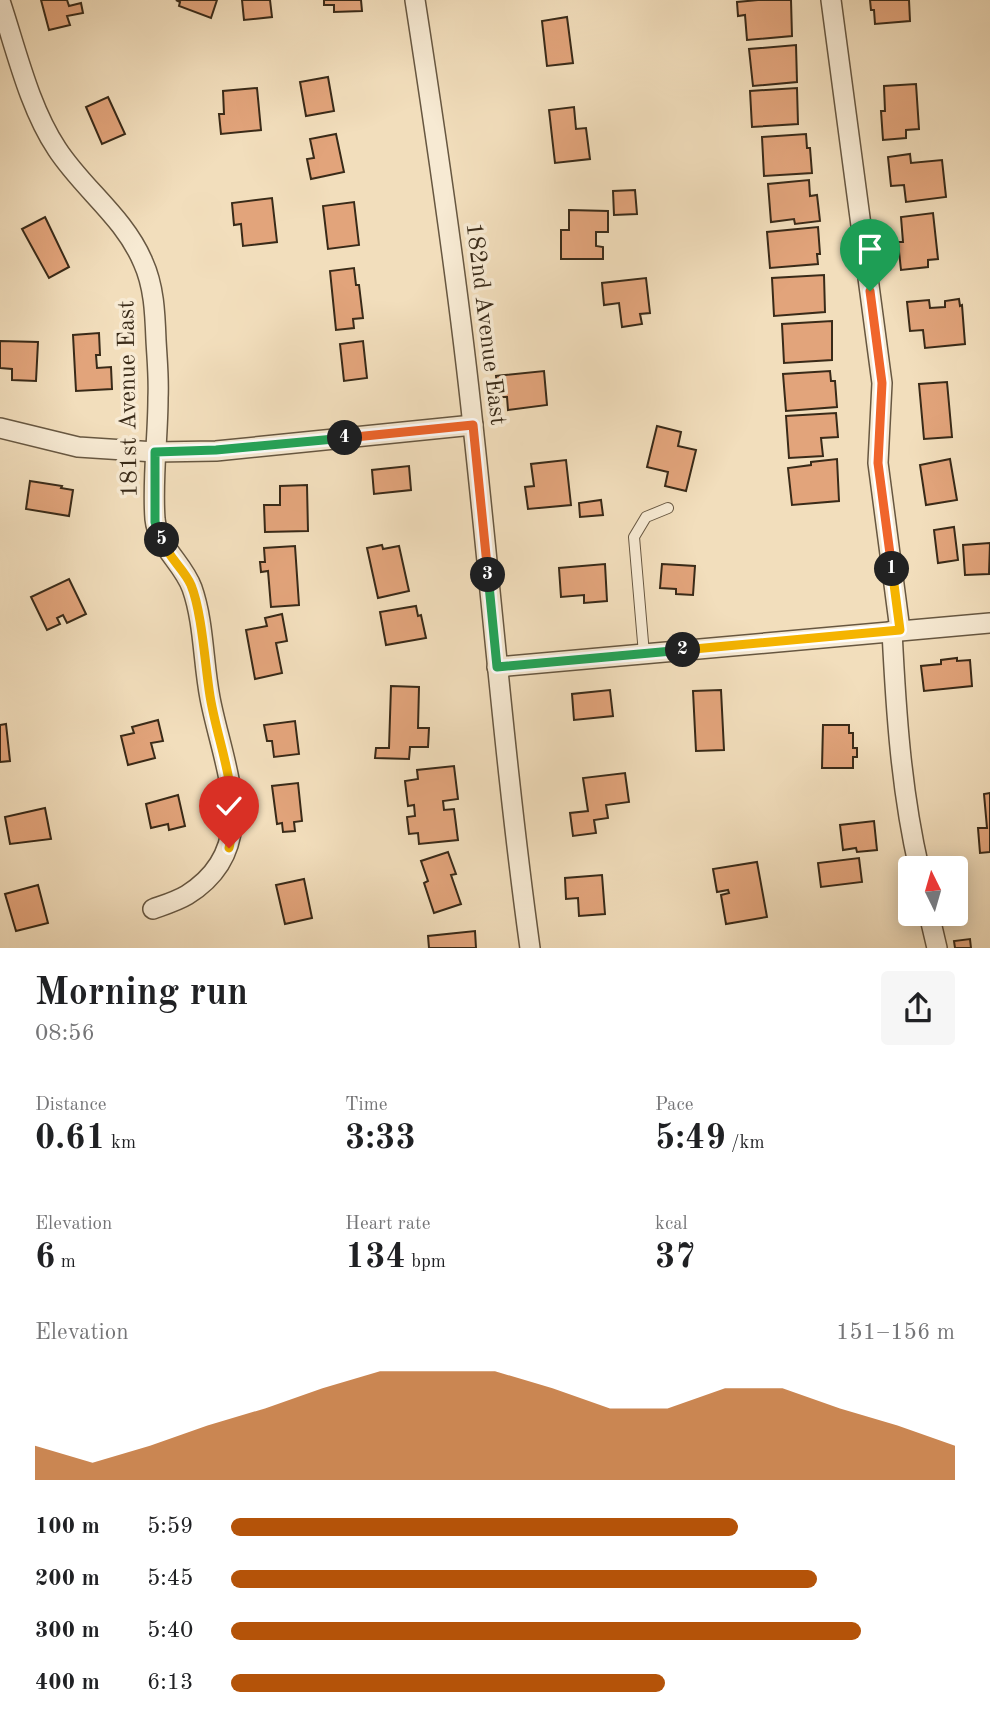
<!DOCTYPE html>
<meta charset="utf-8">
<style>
body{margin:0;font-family:"Old Standard TT",serif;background:#f6f6f6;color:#202124;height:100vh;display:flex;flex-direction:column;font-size:26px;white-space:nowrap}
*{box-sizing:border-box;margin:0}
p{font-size:23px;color:#757577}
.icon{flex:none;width:38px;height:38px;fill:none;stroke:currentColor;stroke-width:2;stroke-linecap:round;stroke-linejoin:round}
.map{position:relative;height:948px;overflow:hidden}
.side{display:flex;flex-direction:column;background:#fff;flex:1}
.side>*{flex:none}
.needle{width:46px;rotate:355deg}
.controls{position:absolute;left:898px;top:856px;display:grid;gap:14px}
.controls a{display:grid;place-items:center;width:70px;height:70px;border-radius:7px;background:#fff;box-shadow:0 4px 18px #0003;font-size:35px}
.pin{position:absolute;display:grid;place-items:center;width:60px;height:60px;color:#fff;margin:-72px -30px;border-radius:50% 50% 50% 0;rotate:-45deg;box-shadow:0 0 7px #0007}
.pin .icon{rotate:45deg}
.km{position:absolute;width:35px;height:35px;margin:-18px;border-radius:50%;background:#222;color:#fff;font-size:19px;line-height:35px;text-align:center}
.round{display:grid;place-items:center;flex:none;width:74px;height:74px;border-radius:7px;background:#f6f6f6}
.overview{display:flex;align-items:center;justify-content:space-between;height:119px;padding:0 35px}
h1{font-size:38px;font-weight:700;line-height:52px}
.stats{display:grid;grid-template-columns:repeat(3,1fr);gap:10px;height:119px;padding:7px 35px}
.stats div{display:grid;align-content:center}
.stats b{font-size:35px;font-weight:700}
.stats small{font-size:19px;font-weight:400}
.stats p{font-size:19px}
.chart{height:196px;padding:14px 35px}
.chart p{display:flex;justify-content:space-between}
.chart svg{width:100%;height:126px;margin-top:7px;fill:#b45309;opacity:.7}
ul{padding:0 35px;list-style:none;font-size:23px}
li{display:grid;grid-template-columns:112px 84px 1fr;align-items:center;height:52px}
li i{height:18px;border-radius:9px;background:#b45309}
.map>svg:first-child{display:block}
</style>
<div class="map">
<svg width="990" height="948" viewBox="0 0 990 948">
<rect width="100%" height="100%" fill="#f2debc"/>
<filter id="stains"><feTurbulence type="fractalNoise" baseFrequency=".00286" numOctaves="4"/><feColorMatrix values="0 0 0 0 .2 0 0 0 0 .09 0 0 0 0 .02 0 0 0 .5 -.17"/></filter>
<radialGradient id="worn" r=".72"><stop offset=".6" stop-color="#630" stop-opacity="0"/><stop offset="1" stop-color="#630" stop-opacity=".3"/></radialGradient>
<g fill="#e2a47b" stroke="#392a18" stroke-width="2">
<path d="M41,0h26l2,6 12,-3 2,10 -16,3 3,9 -21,5z"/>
<path d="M176,0h41l-6,18 -32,-12 1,-4z"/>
<path d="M242,0h28l2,17 -28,3z"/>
<path d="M324,0h37l1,11 -28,1v-7h-10z"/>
<path d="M758,0h33l1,36 -45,4 -2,-25 -7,1 -1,-14z"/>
<path d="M870,0h39l1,21 -35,3 -1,-14h-3z"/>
<path d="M567,17l6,46 -26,3 -5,-45z"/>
<path d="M796,45l1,37 -44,4 -4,-37z"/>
<path d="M328,77l6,34 -28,5 -6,-34z"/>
<path d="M916,84l3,45 -13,1v8l-23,2 -2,-29h4l-1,-25z"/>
<path d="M257,88l4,42 -40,4 -2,-20h5l-1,-23z"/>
<path d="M797,88l1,36 -46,3 -2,-36z"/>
<path d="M108,97l17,37 -23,10 -16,-37z"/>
<path d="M574,107l2,22 10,-1 4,31 -35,4 -6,-53z"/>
<path d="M336,134l8,38 -33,7 -4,-20 7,-1 -4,-19z"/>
<path d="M806,134l1,14h3l2,25 -48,3 -2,-39z"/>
<path d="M910,154l1,9 31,-3 4,37 -40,5 -2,-17 -13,1 -3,-29z"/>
<path d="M809,180l1,16 7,-1 3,26 -25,3 -1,-5 -23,3 -3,-38z"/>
<path d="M635,190l2,24 -23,1 -1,-24z"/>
<path d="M272,198l5,44 -34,4 -2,-22 -7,1 -2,-22z"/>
<path d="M354,202l5,43 -31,4 -5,-43z"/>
<path d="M569,210l39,1v21h-12v14l7,1v12h-42v-29h8z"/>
<path d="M933,213l5,46 -10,1v7l-27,3 -3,-28h5l-2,-25z"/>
<path d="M45,217l24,50 -20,11 -27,-49z"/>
<path d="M818,227l2,27h-3l1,10 -48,4 -3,-36z"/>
<path d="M354,268l2,17h3l4,33 -10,1 1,9 -18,2 -6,-59z"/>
<path d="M824,275l1,37 -51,4 -2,-38z"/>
<path d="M646,278l4,35 -10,1 2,10 -20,3 -3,-24 -15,2 -2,-22z"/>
<path d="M959,299l1,7 2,-1 3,39 -40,4 -2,-18 -13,1 -3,-29 22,-2 1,8 15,-1v-6z"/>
<path d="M832,321v39l-48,3 -2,-39z"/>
<path d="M99,333l1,22h-4l1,13 14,-1 1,22 -36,2 -3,-56z"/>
<path d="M0,341l38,1 -2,39 -24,-1v-11l-12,-1z"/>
<path d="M363,341l4,37 -23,3 -4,-37z"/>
<path d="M544,371l3,34 -39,5 -1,-13h-9l-2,-21z"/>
<path d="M830,371l1,10h4l2,26 -51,4 -3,-37z"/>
<path d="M947,382l5,55 -28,2 -5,-55z"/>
<path d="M836,413l2,24 -17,1 2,18 -34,2 -3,-42z"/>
<path d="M657,426l24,6 -3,14 18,4 -10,41 -21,-5 3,-14 -21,-5z"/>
<path d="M837,459l2,42 -47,4 -4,-37 23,-3v-3z"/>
<path d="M950,459l7,41 -31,5 -6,-40z"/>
<path d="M566,460l5,45 -43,4 -3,-22 9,-1 -3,-22z"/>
<path d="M409,466l2,24 -37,4 -2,-24z"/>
<path d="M30,481l32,5 -1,2 12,2 -4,26 -43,-7z"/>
<path d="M307,485l1,46 -43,1 -1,-27h16v-19z"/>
<path d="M601,500l2,15 -23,2 -1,-14z"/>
<path d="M954,527l4,33 -20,3 -4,-33z"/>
<path d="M990,543l-1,31 -24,1 -2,-30z"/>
<path d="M382,545l1,4 16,-3 10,45 -31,7 -11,-50z"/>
<path d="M295,546l4,59 -28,2 -3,-36 -7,1 -1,-10h5l-1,-14z"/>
<path d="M605,564l2,37 -23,2v-8l-23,2 -2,-29z"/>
<path d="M662,564l33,2 -2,29 -17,-1v-5l-16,-1z"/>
<path d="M69,579l17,35 -19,9 -4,-8 -6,3 3,6 -13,6 -16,-33z"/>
<path d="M416,606l2,10 3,-1 5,23 -40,7 -6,-33z"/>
<path d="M282,614l5,27 -11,2 6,30 -27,6 -9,-49 21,-4 -2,-8z"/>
<path d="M957,658v3l13,-1 2,26 -48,5 -3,-25 20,-2v-4z"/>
<path d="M391,686l28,1 -1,41h11l-1,19h-18l-1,12 -34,-1 1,-10h13z"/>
<path d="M610,690l3,26 -39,4 -2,-26z"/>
<path d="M721,690l3,60 -28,1 -3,-60z"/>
<path d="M158,720l5,21 -12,2 4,15 -27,7 -7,-29 13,-3 -2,-6z"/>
<path d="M295,721l4,33 -25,3 -2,-16h-5l-3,-16z"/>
<path d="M6,724l4,37 -10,1v-37z"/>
<path d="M823,725h26v8h4v15h4v9h-4v11h-31z"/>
<path d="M454,766l4,33 -15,2 1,9 10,-1 4,31 -39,4 -1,-11 -9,1 -2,-17 8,-1 -1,-11 -6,1 -3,-25 13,-2 -1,-9z"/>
<path d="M625,773l4,29 -23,3 2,13 -14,2 2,13 -23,3 -3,-23 18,-2 -5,-33z"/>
<path d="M298,783l4,38 -8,1 1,9 -12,1 -1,-9 -5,1 -5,-38z"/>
<path d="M990,793v59l-10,1 -2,-25h9l-3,-34z"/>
<path d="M178,795l7,31 -16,4 -1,-6 -17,4 -5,-24z"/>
<path d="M45,808l6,31 -41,5 -5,-27z"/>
<path d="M874,821l3,29 -20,2 -1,-4 -13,2 -3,-25z"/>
<path d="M448,852l8,22 -5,1 10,29 -27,9 -10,-30 4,-2 -7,-20z"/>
<path d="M859,858l3,24 -41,5 -3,-24z"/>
<path d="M757,862l10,55 -41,7 -5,-29 8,-2 -1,-3 -11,2 -4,-23z"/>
<path d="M602,875l3,39 -26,2 -1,-18 -12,1 -1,-21z"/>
<path d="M304,879l8,39 -27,6 -9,-39z"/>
<path d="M38,885l10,38 -32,8 -11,-37z"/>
<path d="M475,931l1,17h-47l-1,-12z"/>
<path d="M970,939l1,9h-16l-1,-7z"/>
</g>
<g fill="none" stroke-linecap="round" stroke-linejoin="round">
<defs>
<path id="lane" d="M644,654l-10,-117 12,-20 22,-9"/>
<g id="street">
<path d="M415,0c22,142 43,283 58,426 19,174 33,348 57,522"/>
<path d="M831,0l51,383 -4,80 22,167"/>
<path d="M0,1c16,48 29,106 57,148 26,40 67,68 86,113 11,24 12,51 13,78 1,19 3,38 2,58 0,40 -6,81 -3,121 3,28 28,44 37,69 12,34 11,74 18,110 13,69 54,149 -23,197 -10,6 -23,10 -34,14"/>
<path d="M0,428l78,19 77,5 61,-1 257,-26"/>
<path d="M892,631c4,80 9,159 27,237"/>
<path d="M497,667l493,-44"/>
<path d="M929,914l8,34"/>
</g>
</defs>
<use href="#lane" stroke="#675741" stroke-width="12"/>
<use href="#street" stroke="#675741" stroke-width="22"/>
<use href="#lane" stroke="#f7ead3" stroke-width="10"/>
<use href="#street" stroke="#f7ead3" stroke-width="19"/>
</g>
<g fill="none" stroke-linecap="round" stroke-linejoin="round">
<defs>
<path id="split-1" d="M870,291l12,92 -4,80 14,106"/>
<path id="split-2" d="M683,650l217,-20 -8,-61"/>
<path id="split-3" d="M488,575l9,92 186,-17"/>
<path id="split-4" d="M345,438l128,-13 15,150"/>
<path id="split-5" d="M162,540l-7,-18v-70l61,-2 129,-12"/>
<path id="split-6" d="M162,540c6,17 22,29 29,45 11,27 14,80 19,111 8,50 32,100 19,152"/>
</defs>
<use href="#split-1" stroke="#fff" stroke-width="14"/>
<use href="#split-2" stroke="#fff" stroke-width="14"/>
<use href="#split-3" stroke="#fff" stroke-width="14"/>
<use href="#split-4" stroke="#fff" stroke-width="14"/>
<use href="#split-5" stroke="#fff" stroke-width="14"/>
<use href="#split-6" stroke="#fff" stroke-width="14"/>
<use href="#split-1" stroke="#f0652b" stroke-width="9"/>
<use href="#split-2" stroke="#f5b400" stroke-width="9"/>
<use href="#split-3" stroke="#22a559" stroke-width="9"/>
<use href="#split-4" stroke="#f0652b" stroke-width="9"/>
<use href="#split-5" stroke="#22a559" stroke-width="9"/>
<use href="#split-6" stroke="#f5b400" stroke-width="9"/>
</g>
<g text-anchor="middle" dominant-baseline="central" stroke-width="7" stroke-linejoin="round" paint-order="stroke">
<g font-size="24" fill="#392a18" stroke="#f7ead3">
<text transform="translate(485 324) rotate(83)">182nd Avenue East</text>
<text transform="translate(129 399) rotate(-91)">181st Avenue East</text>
</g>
</g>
<rect width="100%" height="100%" filter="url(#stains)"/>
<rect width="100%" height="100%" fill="url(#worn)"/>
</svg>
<div class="controls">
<a><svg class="needle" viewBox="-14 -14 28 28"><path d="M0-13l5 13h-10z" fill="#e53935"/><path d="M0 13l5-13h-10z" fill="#757577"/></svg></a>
</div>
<div class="pin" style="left:870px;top:291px;background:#1e9e55"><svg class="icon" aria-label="arrive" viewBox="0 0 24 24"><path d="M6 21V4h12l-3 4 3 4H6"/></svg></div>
<div class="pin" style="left:229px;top:848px;background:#d93025"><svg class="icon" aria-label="check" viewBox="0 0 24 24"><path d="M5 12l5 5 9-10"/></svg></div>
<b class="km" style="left:892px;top:569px">1</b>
<b class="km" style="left:683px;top:650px">2</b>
<b class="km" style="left:488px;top:575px">3</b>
<b class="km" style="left:345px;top:438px">4</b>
<b class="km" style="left:162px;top:540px">5</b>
</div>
<section class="side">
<div class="overview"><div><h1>Morning run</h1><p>08:56</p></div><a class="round"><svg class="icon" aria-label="share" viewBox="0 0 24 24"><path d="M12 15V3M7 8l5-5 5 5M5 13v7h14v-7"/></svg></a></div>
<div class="stats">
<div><p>Distance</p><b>0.61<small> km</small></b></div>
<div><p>Time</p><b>3:33</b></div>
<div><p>Pace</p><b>5:49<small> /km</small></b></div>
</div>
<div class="stats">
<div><p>Elevation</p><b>6<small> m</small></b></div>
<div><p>Heart rate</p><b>134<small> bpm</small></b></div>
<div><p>kcal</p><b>37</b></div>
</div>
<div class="chart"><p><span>Elevation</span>151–156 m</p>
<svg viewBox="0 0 160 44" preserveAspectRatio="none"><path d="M0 44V32L10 38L20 32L30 25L40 19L50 12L60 6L70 6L80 6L90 12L100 19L110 19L120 12L130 12L140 19L150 25L160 32V44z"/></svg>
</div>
<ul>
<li><b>100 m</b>5:59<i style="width:70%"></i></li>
<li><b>200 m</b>5:45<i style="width:81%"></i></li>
<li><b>300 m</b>5:40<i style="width:87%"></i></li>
<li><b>400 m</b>6:13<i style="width:60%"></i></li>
</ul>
</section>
